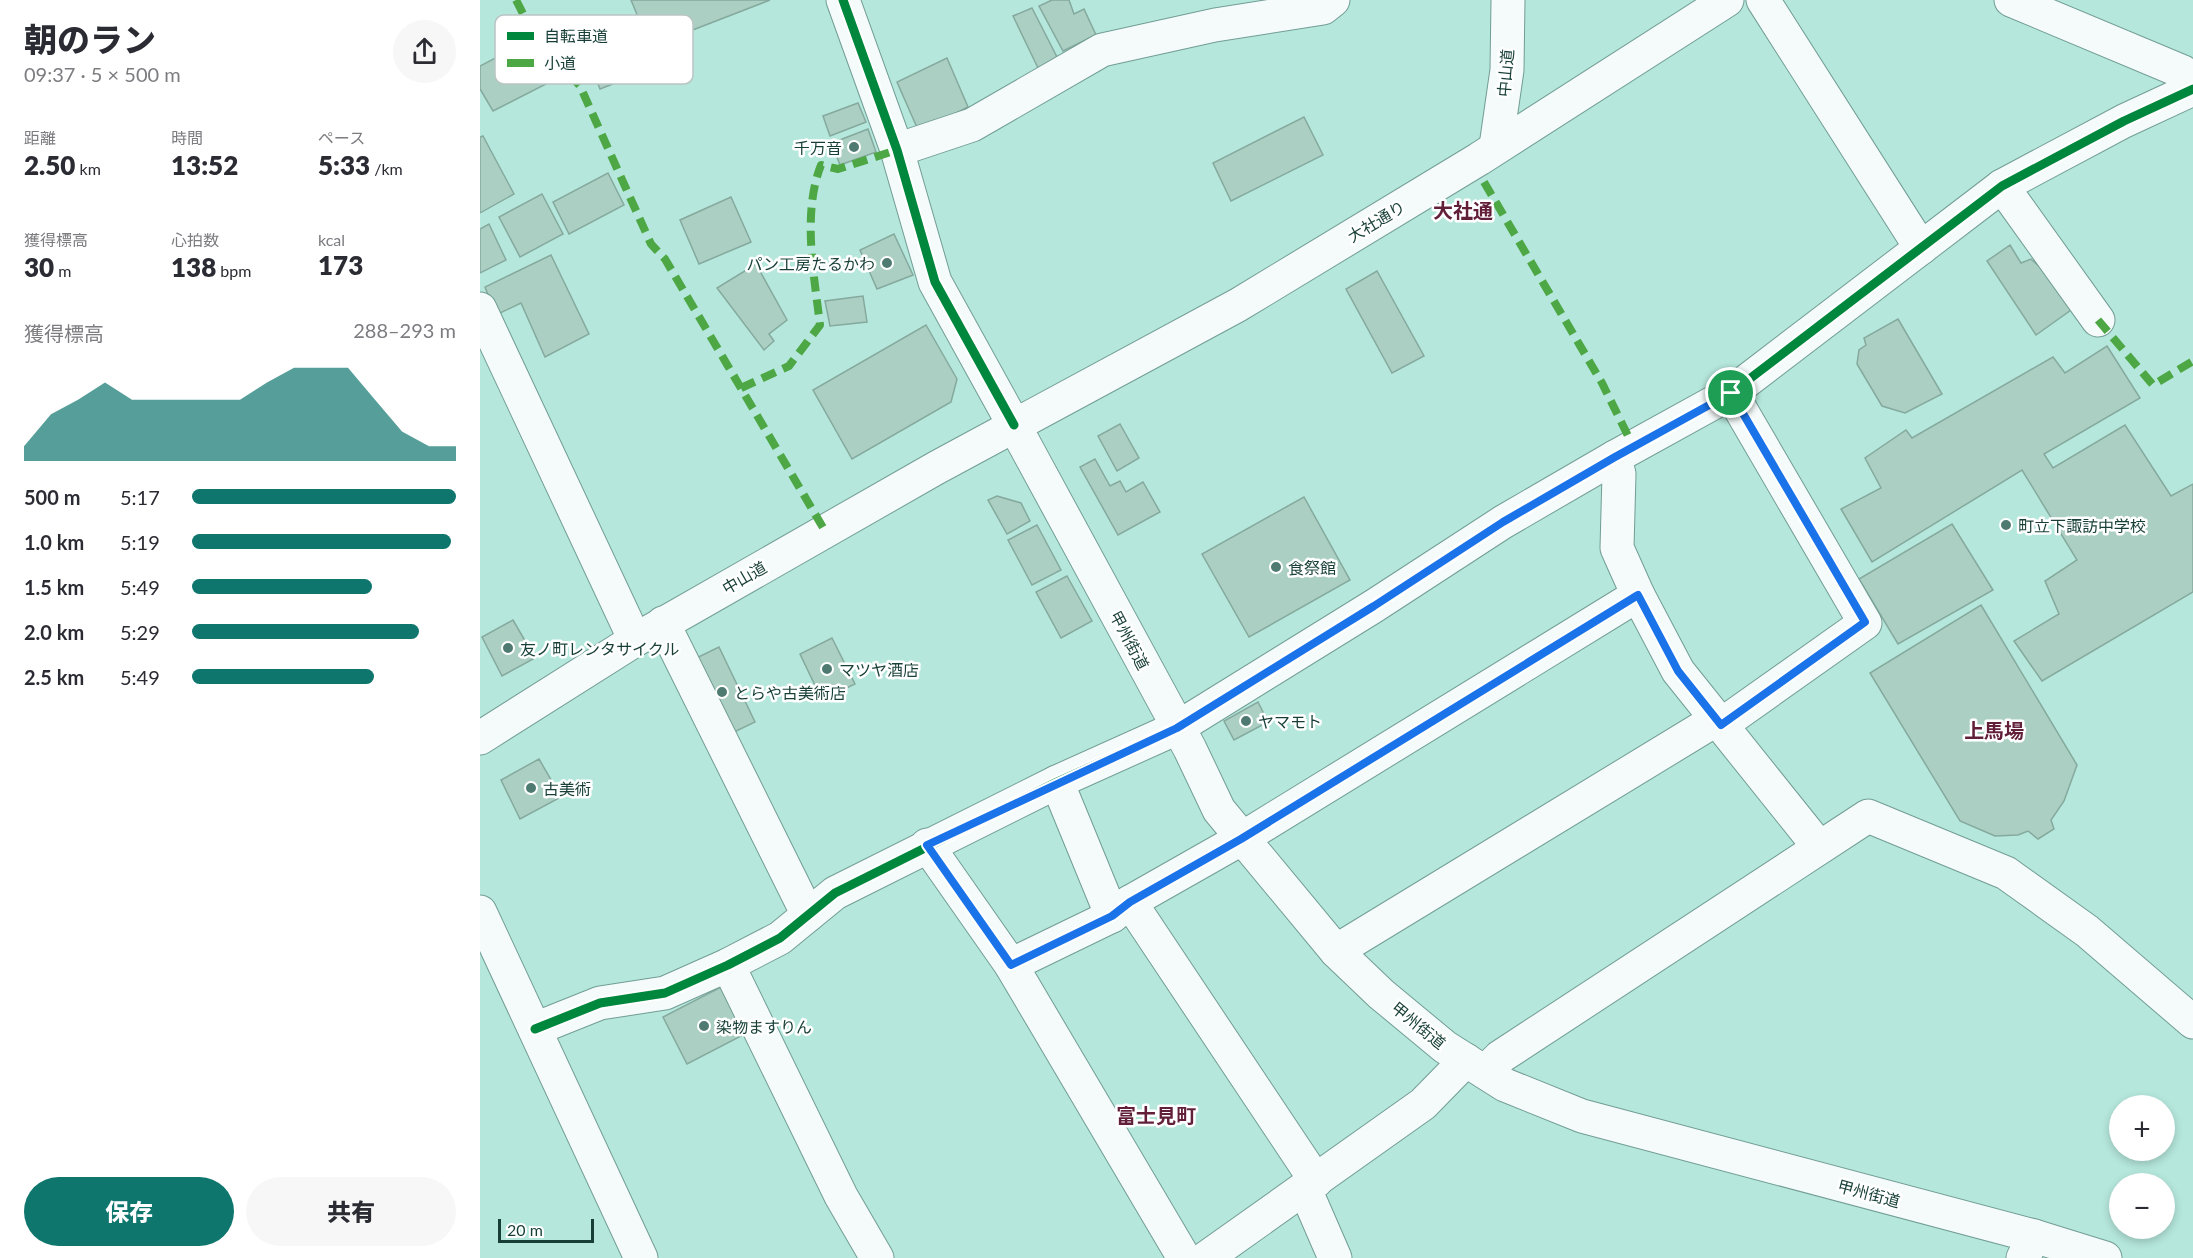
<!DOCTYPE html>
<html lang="ja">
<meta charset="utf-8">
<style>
body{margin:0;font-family:Lato,"Noto Sans JP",sans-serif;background:#f7f7f7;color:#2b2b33;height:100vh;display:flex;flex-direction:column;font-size:22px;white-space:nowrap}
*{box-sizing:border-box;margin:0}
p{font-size:20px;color:#7c7c81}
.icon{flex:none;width:33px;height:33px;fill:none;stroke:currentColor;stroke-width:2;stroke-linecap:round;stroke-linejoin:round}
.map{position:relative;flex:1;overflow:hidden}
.panel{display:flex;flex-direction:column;background:#fff;width:480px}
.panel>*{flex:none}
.controls{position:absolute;left:1629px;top:1095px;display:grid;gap:12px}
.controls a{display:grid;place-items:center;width:66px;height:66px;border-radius:50%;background:#fff;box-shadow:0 3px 9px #0003;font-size:30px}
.scale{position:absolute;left:18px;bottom:15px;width:96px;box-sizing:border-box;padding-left:6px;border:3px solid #173f37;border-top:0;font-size:16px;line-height:21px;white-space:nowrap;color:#173f37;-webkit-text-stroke:4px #fff;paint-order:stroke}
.pin{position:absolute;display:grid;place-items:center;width:51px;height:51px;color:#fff;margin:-26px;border:3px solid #fff;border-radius:50%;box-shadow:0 2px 6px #0007}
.round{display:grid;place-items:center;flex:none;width:63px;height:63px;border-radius:32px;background:#f7f7f7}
.head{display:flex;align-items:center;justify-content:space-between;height:102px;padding:0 24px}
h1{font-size:33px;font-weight:800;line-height:45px}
.figures{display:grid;grid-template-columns:repeat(3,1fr);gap:9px;height:102px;padding:6px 24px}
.figures div{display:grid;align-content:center}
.figures b{font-size:26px;font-weight:800}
.figures small{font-size:16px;font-weight:400}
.figures p{font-size:16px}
.chart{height:168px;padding:12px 24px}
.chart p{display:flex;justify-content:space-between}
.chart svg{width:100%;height:108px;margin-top:6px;fill:#0f766e;opacity:.7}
.button{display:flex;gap:12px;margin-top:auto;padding:12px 24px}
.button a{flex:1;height:69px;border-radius:36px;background:#0f766e;color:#fff;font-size:24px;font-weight:800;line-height:69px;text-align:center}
.button a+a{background:#f7f7f7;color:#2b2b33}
ul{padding:0 24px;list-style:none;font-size:20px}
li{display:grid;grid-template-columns:96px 72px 1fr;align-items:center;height:45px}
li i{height:15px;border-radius:8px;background:#0f766e}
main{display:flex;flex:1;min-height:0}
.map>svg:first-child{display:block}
</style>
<main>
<section class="panel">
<div class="head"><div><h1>朝のラン</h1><p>09:37 · 5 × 500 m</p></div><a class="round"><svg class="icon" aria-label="share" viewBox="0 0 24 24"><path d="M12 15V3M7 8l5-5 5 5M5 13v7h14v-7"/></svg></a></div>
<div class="figures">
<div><p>距離</p><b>2.50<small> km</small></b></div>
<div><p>時間</p><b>13:52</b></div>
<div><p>ペース</p><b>5:33<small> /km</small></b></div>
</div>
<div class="figures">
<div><p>獲得標高</p><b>30<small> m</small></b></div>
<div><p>心拍数</p><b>138<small> bpm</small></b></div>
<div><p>kcal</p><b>173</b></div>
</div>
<div class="chart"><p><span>獲得標高</span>288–293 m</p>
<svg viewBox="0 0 160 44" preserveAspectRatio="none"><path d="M0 44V38L10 25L20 19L30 12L40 19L50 19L60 19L70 19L80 19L90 12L100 6L110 6L120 6L130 19L140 32L150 38L160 38V44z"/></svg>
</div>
<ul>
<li><b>500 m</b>5:17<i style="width:100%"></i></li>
<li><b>1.0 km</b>5:19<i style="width:98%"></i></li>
<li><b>1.5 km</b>5:49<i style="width:68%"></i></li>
<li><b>2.0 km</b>5:29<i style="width:86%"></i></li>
<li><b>2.5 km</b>5:49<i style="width:69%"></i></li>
</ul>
<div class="button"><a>保存</a><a>共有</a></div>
</section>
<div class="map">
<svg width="1713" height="1258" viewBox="0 0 1713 1258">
<rect width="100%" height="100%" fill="#b5e7dc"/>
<g fill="#abd0c3" stroke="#85a99d" stroke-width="1.5">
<path d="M151,0h139l-116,45 7,20 -61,24 -19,-49 57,-23z"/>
<path d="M572,0h17l5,14 10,-5 12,26 -33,16 -24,-45z"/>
<path d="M552,8l26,51 -19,11 -26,-54z"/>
<path d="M46,42l24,40 -57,29 -13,-22v-23z"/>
<path d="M467,58l21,49 -49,25 -22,-50z"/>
<path d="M378,103l8,19 -36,14 -7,-20z"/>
<path d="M824,117l19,38 -92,46 -18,-38z"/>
<path d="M388,129l8,23 -36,13 -8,-22z"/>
<path d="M3,136l31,58 -34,19v-76z"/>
<path d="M128,173l16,32 -55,29 -16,-32z"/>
<path d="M62,194l21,40 -43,23 -21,-40z"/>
<path d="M251,197l20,45 -52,22 -19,-44z"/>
<path d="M9,224l17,36 -26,13v-44z"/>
<path d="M414,234l19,41 -36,14 -17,-39z"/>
<path d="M1530,245l11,18 10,-4 26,23 14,28 -35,25 -49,-74z"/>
<path d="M71,255l38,79 -44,23 -24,-54 -25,12 -11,-28z"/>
<path d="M276,264l31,56 -18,14 5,7 -10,9 -47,-62z"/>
<path d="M897,271l47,85 -32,17 -46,-84z"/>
<path d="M383,296l4,26 -37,4 -5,-25z"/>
<path d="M1418,319l44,75 -37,19 -23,-7 -25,-42 2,-14 7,-5 -2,-7z"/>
<path d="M446,325l31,54 -6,23 -99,57 -39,-69z"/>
<path d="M1627,346l33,52 -96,56 9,14 72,-43 46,71 22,-12v108l-151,89 -28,-40 45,-27 -14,-33 32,-21 -55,-90 -150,92 -31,-53 40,-21 -16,-30 41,-28 6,8 141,-81 12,16z"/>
<path d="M640,424l19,34 -22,13 -19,-35z"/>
<path d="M615,459l15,27 10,-5 6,11 17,-10 17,30 -42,23 -38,-68z"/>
<path d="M517,496l24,7 9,18 -23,13 -19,-34z"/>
<path d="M824,497l46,83 -101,57 -47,-83z"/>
<path d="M1472,524l41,66 -95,54 -39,-65z"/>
<path d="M557,525l24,45 -29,15 -24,-45z"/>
<path d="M587,576l25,45 -31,17 -25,-46z"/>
<path d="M1501,605l96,160 -13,36 -13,19 3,9 -16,10 -10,-8 -10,4 -23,1 -35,-15 -90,-148z"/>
<path d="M33,620l22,38 -33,18 -20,-39z"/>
<path d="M352,638l23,46 -33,16 -22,-46z"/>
<path d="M239,647l36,75 -29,14 -36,-75z"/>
<path d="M778,702l10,20 -34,18 -10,-19z"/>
<path d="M59,759l22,38 -41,22 -19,-39z"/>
<path d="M241,987l24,47 -58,30 -24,-47z"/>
</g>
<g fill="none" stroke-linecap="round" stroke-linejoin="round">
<defs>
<g id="minor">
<path d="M363,0l54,150 38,132 79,143"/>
<path d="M1283,0l158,248"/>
<path d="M1531,0l172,72 10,8"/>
<path d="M1016,146l11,-76 1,-70"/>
<path d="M417,150l75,-25 130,-75 113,-25 108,-17 10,-8"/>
<path d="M1522,186l96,134"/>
<path d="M0,309l155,331"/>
<path d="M1135,457l4,17 -2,74 21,47 40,76 141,176"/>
<path d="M183,623l145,292"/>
<path d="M1241,725l144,-102 -134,-230"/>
<path d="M577,782l55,134"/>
<path d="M447,845l84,120 173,293"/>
<path d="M650,902l186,279"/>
<path d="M0,912l161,346"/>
<path d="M856,951l381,-232"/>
<path d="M248,965l113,231 36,62"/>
<path d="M531,965l101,-49 18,-14 111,-63 397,-244"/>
<path d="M55,1029l65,-26 65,-10 63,-28 52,-27 55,-45 222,-111 120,-54 197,-122 129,-84 112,-65 116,-64 271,-207 122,-65 69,-32"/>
<path d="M1005,1072l15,-15 368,-241 138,57 81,58 106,91"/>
<path d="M825,1189l30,69"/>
<path d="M726,1258l217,-154 43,-44"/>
<path d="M1543,1258l11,-22"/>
</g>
<g id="highway">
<path d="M534,425l176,324 29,61 117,141 45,43 64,53 60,38 77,31 452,120 71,22"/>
<path d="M0,738l155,-98 301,-172 302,-163 241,-146 248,-159"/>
</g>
</defs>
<use href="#minor" stroke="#729d95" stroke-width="35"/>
<use href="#highway" stroke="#729d95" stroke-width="35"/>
<use href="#minor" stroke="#f4fbfa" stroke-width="33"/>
<use href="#highway" stroke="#f4fbfa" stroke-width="33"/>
<g stroke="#4ea745" stroke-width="8" stroke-dasharray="15 8" stroke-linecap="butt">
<path d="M36,0l17,33 47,53 71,158 14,15 160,272"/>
<path d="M1004,182l118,201 31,63"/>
<path d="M1618,320l55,65 40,-24"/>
<path d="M261,388l48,-22 31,-41c-6,-51 -18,-112 1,-160l17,4 59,-19"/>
</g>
<defs>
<g id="cycleway">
<path d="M363,0l54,150 38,132 79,143"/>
<path d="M55,1029l65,-26 65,-10 63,-28 52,-27 55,-45 222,-111 120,-54 197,-122 129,-84 112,-65 116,-64 271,-207 122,-65 69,-32"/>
</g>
</defs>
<use href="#cycleway" stroke="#fff" stroke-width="13"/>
<use href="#cycleway" stroke="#00873e" stroke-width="9"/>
</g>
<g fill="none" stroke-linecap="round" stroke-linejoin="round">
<defs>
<path id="route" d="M1251,393l134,229 -144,103 -43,-54 -40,-76 -397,244 -111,63 -18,14 -101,49 -84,-120 250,-117 197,-122 129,-84 112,-65z"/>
</defs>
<use href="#route" stroke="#fff" stroke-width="12"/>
<use href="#route" stroke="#1a73e8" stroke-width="8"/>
</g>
<g fill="#4e7a71" stroke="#fff" stroke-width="2">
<circle cx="374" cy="147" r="6"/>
<circle cx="407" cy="263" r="6"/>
<circle cx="1526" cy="525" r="6"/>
<circle cx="796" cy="567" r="6"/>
<circle cx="28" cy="648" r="6"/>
<circle cx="347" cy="669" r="6"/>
<circle cx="242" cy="692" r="6"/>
<circle cx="766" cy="721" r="6"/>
<circle cx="51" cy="788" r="6"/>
<circle cx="224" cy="1026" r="6"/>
</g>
<g text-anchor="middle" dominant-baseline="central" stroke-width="5" stroke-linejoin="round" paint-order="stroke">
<g font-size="16" fill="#173f37" stroke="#fff">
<text transform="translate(1025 73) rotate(-85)">中山道</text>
<text transform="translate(896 221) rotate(-31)">大社通り</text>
<text transform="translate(264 577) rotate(-30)">中山道</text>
<text transform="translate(650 640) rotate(62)">甲州街道</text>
<text transform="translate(939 1025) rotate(39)">甲州街道</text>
<text transform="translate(1389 1193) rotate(15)">甲州街道</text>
</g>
<g font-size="16" fill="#173f37" stroke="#fff" text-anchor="start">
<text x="362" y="147" text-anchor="end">千万音</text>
<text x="395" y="263" text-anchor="end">パン工房たるかわ</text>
<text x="1538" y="525">町立下諏訪中学校</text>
<text x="808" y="567">食祭館</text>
<text x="40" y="648">友ノ町レンタサイクル</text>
<text x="359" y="669">マツヤ酒店</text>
<text x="254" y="692">とらや古美術店</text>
<text x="778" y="721">ヤマモト</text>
<text x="63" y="788">古美術</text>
<text x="236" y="1026">染物ますりん</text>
</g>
<g font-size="20" font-weight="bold" fill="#621f3a" stroke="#fff">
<text x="983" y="210">大社通</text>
<text x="1514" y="730">上馬場</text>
<text x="676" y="1115">富士見町</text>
</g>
</g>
<rect x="15" y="15" width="198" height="69" rx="9" fill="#fff" stroke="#b9c5c3" stroke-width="1.5"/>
<rect x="27" y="32" width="27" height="8" fill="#00873e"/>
<rect x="27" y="59" width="27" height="8" fill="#4ea745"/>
<g font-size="16" fill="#173f37">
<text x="64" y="42">自転車道</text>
<text x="64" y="69">小道</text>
</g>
</svg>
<div class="controls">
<a>+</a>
<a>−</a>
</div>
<div class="scale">20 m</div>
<div class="pin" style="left:1251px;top:393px;background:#1e9e55"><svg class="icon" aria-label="arrive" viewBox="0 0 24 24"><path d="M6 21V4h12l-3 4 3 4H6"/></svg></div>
</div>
</main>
